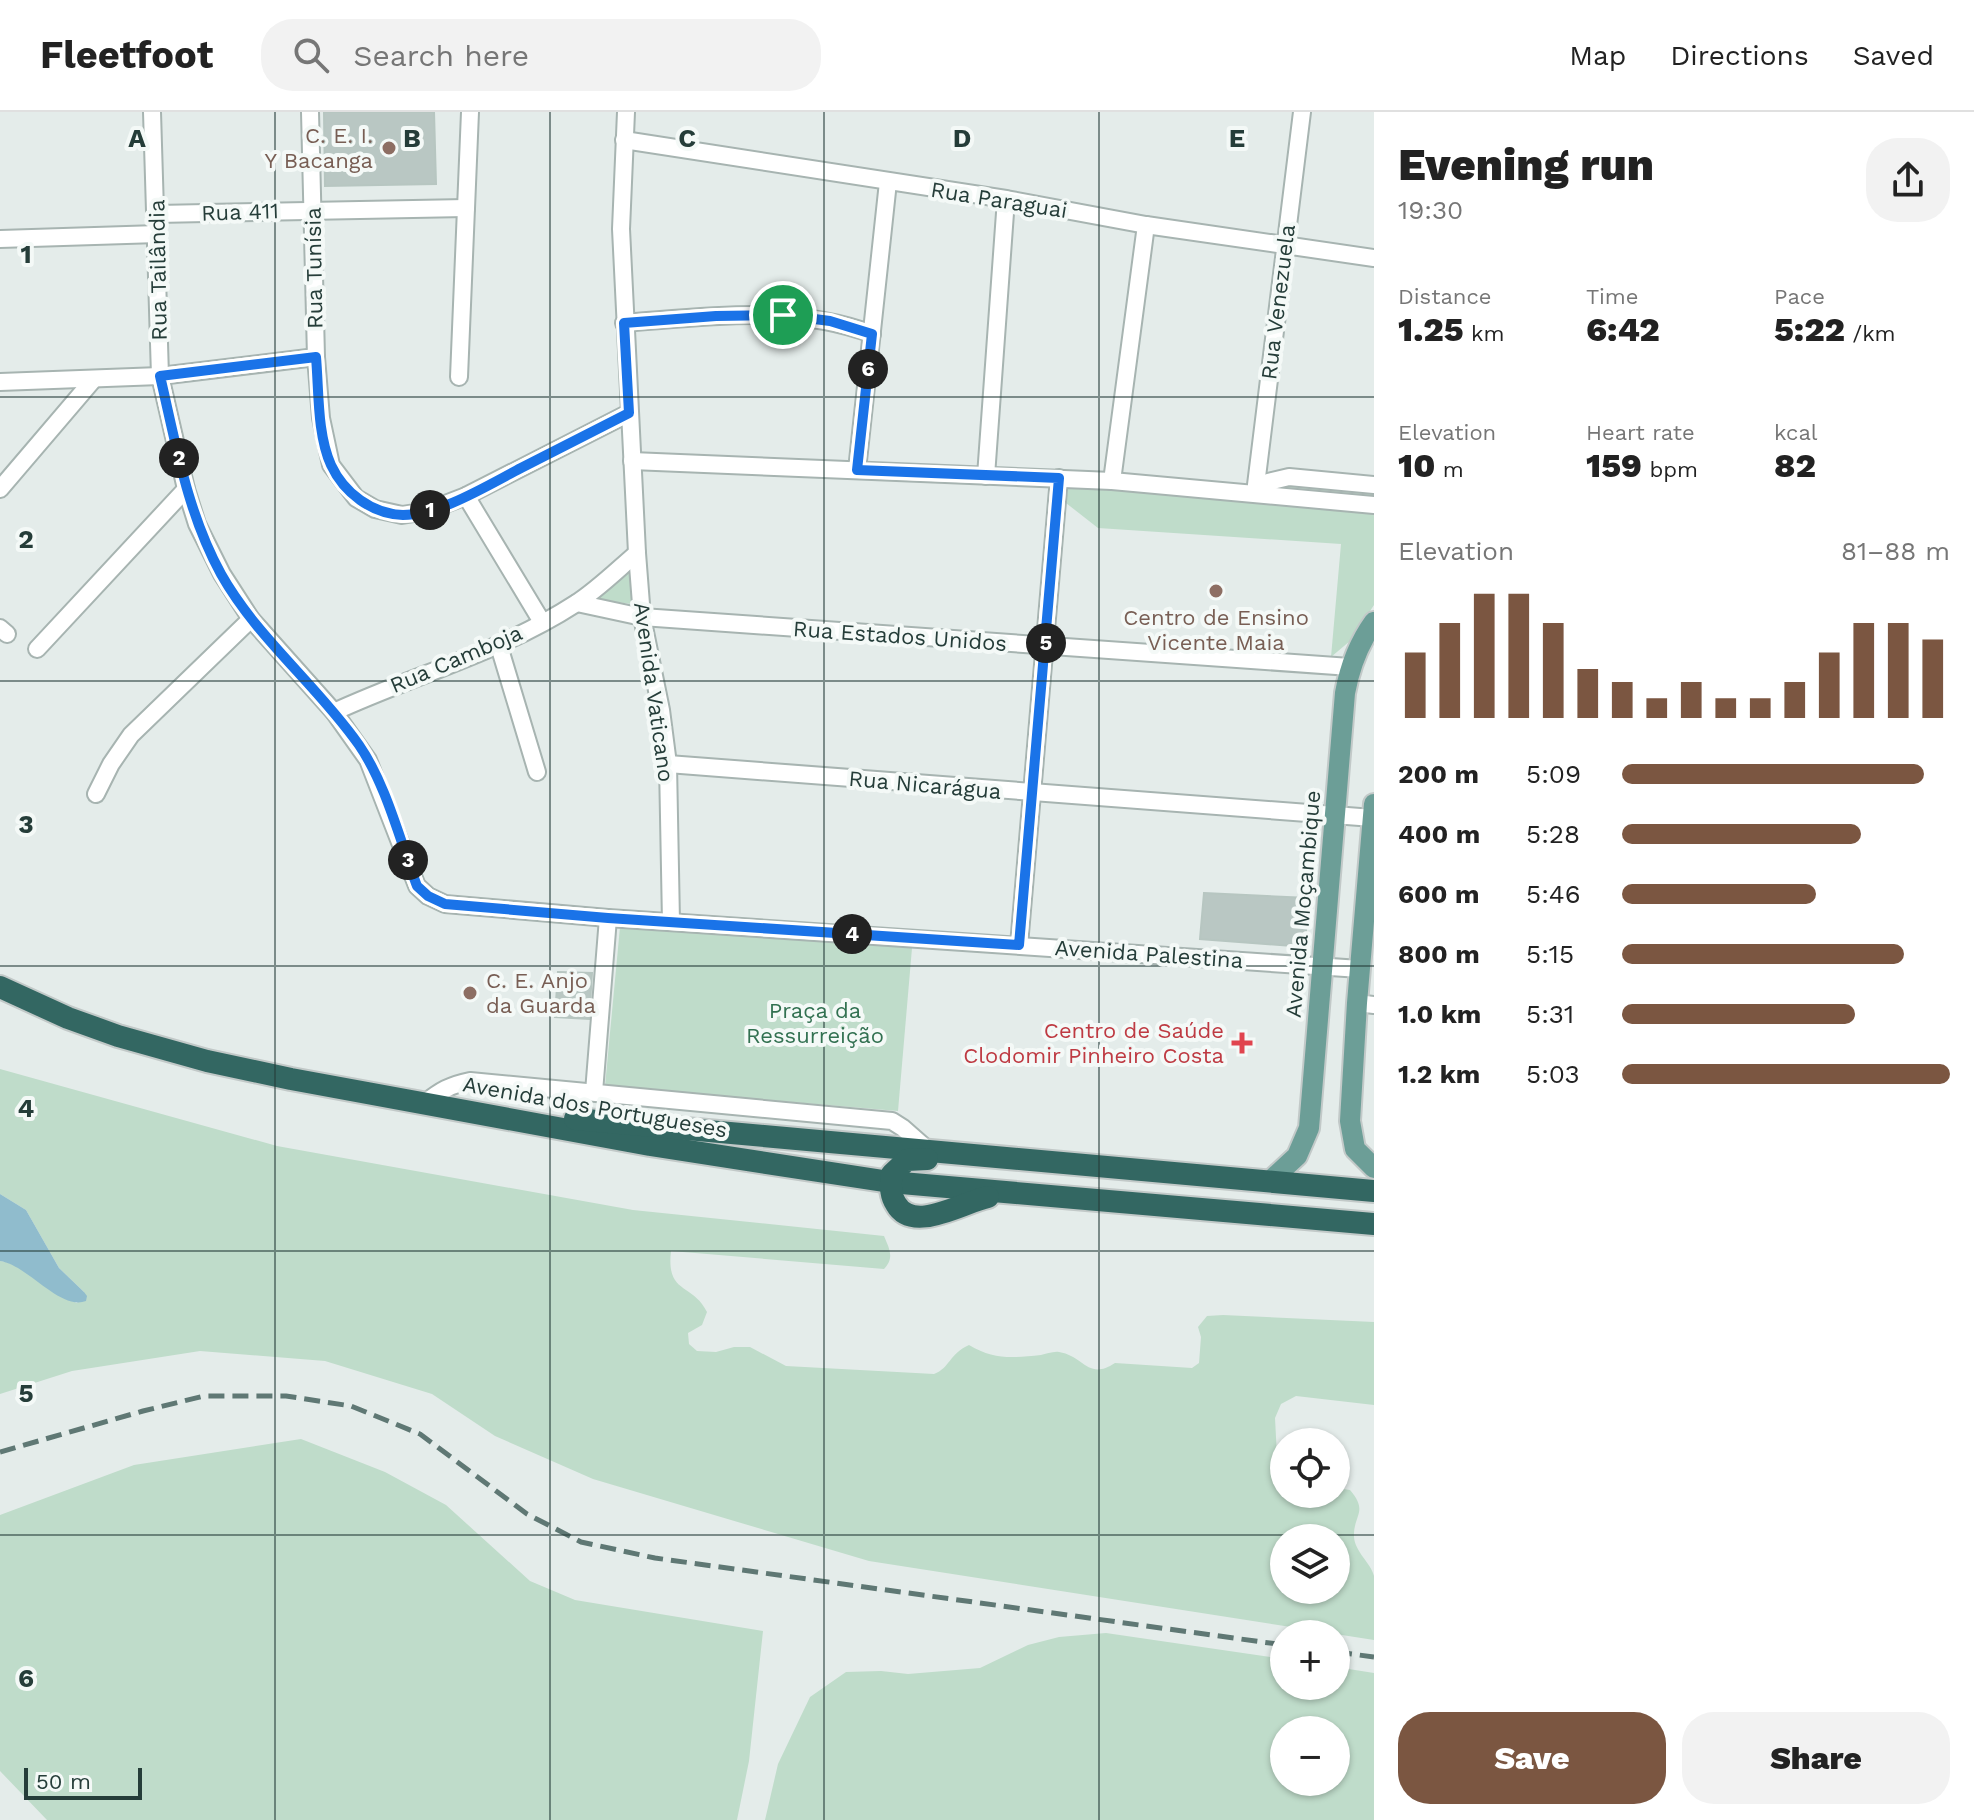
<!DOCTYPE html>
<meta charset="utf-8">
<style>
body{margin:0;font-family:"Work Sans",sans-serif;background:#f2f2f2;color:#222;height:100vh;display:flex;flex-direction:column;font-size:30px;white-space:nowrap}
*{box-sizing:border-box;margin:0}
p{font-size:26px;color:#767676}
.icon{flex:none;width:44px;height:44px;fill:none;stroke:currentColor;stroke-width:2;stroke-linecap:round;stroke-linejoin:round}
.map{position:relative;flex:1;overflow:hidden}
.drawer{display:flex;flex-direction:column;background:#fff;width:600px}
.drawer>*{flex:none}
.fabs{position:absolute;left:1270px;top:1316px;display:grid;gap:16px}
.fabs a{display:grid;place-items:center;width:80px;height:80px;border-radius:50%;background:#fff;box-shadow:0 2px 6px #0004;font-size:40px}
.scale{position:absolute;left:24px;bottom:20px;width:118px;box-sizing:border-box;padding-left:8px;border:4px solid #253d39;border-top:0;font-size:22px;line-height:28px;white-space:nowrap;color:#253d39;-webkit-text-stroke:6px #f4f9f7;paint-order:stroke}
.pin{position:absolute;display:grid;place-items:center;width:68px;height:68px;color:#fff;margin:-34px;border:4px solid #fff;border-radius:50%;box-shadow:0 2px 8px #0007}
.km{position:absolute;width:40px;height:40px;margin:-20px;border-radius:50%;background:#222;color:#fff;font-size:22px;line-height:40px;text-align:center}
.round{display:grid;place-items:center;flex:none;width:84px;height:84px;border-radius:32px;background:#f2f2f2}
.summary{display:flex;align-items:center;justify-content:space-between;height:136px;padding:0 24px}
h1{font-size:44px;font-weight:800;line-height:60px}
.stats{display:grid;grid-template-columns:repeat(3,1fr);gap:12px;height:136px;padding:8px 24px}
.stats div{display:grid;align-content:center}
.stats b{font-size:34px;font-weight:800}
.stats small{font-size:22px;font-weight:400}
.stats p{font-size:22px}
.chart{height:224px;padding:16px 24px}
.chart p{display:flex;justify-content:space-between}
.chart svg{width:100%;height:144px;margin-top:8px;stroke:#7b5641;stroke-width:6}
.action{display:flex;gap:16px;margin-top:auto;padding:16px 24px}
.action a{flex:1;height:92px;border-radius:32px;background:#7b5641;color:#fff;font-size:32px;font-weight:800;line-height:92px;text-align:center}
.action a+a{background:#f2f2f2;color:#222}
ul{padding:0 24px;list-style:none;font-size:26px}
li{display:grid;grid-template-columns:128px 96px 1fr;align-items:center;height:60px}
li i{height:20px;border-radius:10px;background:#7b5641}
header{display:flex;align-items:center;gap:48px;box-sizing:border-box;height:112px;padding:0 40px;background:#fff;border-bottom:2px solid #e0e0e0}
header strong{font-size:38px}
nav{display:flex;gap:44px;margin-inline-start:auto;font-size:28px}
.search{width:560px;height:72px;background:#f2f2f2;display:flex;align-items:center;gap:20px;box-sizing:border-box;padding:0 28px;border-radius:32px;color:#767676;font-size:30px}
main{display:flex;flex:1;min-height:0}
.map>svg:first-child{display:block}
</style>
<header>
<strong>Fleetfoot</strong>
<div class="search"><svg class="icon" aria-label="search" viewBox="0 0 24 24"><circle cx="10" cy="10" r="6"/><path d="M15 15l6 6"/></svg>Search here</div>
<nav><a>Map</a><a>Directions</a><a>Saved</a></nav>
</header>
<main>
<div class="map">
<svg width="1374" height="1708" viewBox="0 0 1374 1708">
<rect width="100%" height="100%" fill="#e4ecea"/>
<g fill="#bfdcca" fill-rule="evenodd">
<path d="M1284,370l90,8v8l-94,-10z"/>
<path d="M1086,372l288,27v94l-24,36 -19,16 10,-113 -243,-16 -32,-25 2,-16z"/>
<path d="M635,453l3,40 -42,-6z"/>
<path d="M620,815l292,21 -14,163 -293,-25z"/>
<path d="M0,957l277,77 356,64 251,26c5,12 11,22 0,33l-213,-18c-5,44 21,31 36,61l-5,13 -14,8 1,11 8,7 19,1 18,-5h16l36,19 148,8c16,-6 15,-20 35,-29 25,15 43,13 72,10 5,-1 13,-4 18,-3 25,4 29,29 56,11l77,5 7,-5 2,-26 -3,-10 9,-11 16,-1 151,7v83l-78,-9 -15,8 -6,14 3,57 6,5v14h52v-6l14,2c19,22 3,25 4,47 1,15 17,26 20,39 0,20 0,44 0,64l-505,-79 -276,-82 -98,-43 -63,-42 -107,-33 -125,-10 -128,20 -72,23v-133c27,3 48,33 77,42l7,-11 -25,-24 -33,-58 -26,-16zM1284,1426h52v52h-52z"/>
<path d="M301,1327l84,33 61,33 84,76 45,19 188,31 -14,130 -12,59h-690l-47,-49v-256l134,-50z"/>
<path d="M1106,1521l178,26v27h52v-19l38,6v147h-609l13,-56 32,-67 36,-25 35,-1 27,3 72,-6 48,-23 31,-8zM1336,1618v52h-52v-52z"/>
</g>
<path fill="#90bccd" d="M0,1082l26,16 33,58 25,24 3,4 -1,5c-26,10 -58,-36 -86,-40z"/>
<g fill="#b9c7c3" stroke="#b7c6c1" stroke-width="2">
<path d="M324,0h110l2,72 -111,2z"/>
<path d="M1204,781l104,5 -3,49 -105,-8z"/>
<path d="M558,860l34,1 -3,46 -34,-2z"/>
</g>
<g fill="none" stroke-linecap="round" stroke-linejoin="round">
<defs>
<g id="minor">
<path d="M152,0l8,264 26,113 11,35 25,50 29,45 83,93 34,48 49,126 11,10 17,8 163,14 752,51"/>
<path d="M310,0l6,245 5,61 10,47 25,33 19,11 27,6 25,-4 39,-15 163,-83"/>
<path d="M626,0l-5,117 16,324 5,64 19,93 7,54 3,158"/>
<path d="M624,28l382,59 140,26 228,33"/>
<path d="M157,102l309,-6"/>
<path d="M0,127l158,-5"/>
<path d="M624,211c82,-6 169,-19 248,11"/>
<path d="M459,265l11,-265"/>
<path d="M0,270l160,-6 156,-19"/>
<path d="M632,349l480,20 262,24"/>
<path d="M857,358l31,-288"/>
<path d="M986,364l20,-277"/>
<path d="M1112,369l34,-256"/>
<path d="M0,377l93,-109"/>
<path d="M1255,381l47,-381"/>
<path d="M1255,381l13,-11 21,-5 85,8"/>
<path d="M466,384l76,126"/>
<path d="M577,491l65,14 708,50"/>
<path d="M0,516l7,6"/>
<path d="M499,534l38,126"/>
<path d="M37,537l149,-160"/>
<path d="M334,600c80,-37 167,-60 241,-108 22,-14 42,-34 62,-51"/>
<path d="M668,652l705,54"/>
<path d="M96,682l15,-30 20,-29 120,-116"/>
<path d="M1019,833l40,-467"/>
<path d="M1357,891l17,2"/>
<path d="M594,980l14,-174"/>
<path d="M425,991c15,-12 25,-18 45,-22l422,40 11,7 25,22"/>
</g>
<g id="major">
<path d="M1374,692l-17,199 -7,118 5,28 19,19"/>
<path d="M1269,1070l28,-26 12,-28 36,-435c5,-27 13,-49 29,-71"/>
</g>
<g id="highway">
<path d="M0,875l68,31 50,18 89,25 84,18 359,66 240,37 484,42"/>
<path d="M575,1007l799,72"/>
<path d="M927,1047l-20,1 -15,14c-2,11 -2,21 4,30 17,30 67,-2 92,-7"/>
</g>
</defs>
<use href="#minor" stroke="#a7b4b1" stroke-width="20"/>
<use href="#major" stroke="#c2c9c8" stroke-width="24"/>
<use href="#highway" stroke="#c2c9c8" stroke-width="26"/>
<use href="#minor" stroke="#fff" stroke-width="16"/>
<use href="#major" stroke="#6c9e97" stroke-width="20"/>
<use href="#highway" stroke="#336762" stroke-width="22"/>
<g stroke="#5f7874" stroke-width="5" stroke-dasharray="16 8" stroke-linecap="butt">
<path d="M0,1340l143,-41 61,-15h82l65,10 69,28 107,80 54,28 74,16 629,87"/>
<path d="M1336,1540l38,5"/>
</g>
</g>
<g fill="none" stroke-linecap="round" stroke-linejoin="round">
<defs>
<path id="route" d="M783,203l47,6 42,13 -15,136 202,8 -40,467 -411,-27 -163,-14 -17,-8 -11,-10c-17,-45 -31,-102 -58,-141 -42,-60 -102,-107 -138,-171 -34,-62 -45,-130 -61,-198l156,-19c3,34 1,77 15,108 13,28 41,49 72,50 37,0 85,-30 118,-47 36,-18 72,-37 108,-55l-5,-90 92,-7z"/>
</defs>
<use href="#route" stroke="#fff" stroke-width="16"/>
<use href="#route" stroke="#1a73e8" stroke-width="10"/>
</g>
<path fill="none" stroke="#253d39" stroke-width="2" stroke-opacity="0.55" d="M275,0v1708M550,0v1708M824,0v1708M1099,0v1708M0,285h1374M0,569h1374M0,854h1374M0,1139h1374M0,1423h1374"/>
<g fill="#8d6e63" stroke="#f4f9f7" stroke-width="3">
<circle cx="389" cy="36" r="8"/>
<circle cx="1216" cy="479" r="8"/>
<circle cx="470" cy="881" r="8"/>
</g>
<path fill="#e0444e" stroke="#f4f9f7" stroke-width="3" d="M1238 919h8v8h8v8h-8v8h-8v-8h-8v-8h8z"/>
<g text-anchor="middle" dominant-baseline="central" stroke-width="8" stroke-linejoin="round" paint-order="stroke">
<g font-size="22" fill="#785e54" stroke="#f4f9f7" text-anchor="end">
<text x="373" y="23">C. E. I.<tspan x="373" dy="25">Y Bacanga</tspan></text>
<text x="1216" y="505" text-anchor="middle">Centro de Ensino<tspan x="1216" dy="25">Vicente Maia</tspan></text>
<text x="486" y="868" text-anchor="start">C. E. Anjo<tspan x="486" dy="25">da Guarda</tspan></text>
</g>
<g font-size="22" fill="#253d39" stroke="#f4f9f7">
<text transform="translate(999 88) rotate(9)">Rua Paraguai</text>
<text transform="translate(240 100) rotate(-2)">Rua 411</text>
<text transform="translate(314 156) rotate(-91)">Rua Tunísia</text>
<text transform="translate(158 158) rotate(-91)">Rua Tailândia</text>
<text transform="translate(1278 190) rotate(-83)">Rua Venezuela</text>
<text transform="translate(900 524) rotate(4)">Rua Estados Unidos</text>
<text transform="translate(456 547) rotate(-23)">Rua Camboja</text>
<text transform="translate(654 580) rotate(82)">Avenida Vaticano</text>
<text transform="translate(925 673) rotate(5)">Rua Nicarágua</text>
<text transform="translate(1303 792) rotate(-85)">Avenida Moçambique</text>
<text transform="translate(1149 842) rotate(4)">Avenida Palestina</text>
<text transform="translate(595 995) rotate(10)">Avenida dos Portugueses</text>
</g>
<g font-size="22" fill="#327151" stroke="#f4f9f7">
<text x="815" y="898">Praça da<tspan x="815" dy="25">Ressurreição</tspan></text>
</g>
<g font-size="22" fill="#be3a42" stroke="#f4f9f7" text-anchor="end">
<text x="1224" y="918">Centro de Saúde<tspan x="1224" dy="25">Clodomir Pinheiro Costa</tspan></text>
</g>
</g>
<g font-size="26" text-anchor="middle" font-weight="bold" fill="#253d39" stroke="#f4f9f7" stroke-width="8" stroke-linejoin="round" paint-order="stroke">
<text x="137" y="35">A</text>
<text x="412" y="35">B</text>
<text x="687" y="35">C</text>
<text x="962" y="35">D</text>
<text x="1237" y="35">E</text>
<text x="26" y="151">1</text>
<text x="26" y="436">2</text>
<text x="26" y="721">3</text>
<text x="26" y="1005">4</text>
<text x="26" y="1290">5</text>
<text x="26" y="1575">6</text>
</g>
</svg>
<div class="fabs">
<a><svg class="icon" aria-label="locate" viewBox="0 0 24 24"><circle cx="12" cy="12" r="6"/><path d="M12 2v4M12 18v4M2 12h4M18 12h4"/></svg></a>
<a><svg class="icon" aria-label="layers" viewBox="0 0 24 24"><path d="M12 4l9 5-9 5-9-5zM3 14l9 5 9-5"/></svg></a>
<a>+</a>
<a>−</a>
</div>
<div class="scale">50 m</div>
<div class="pin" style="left:783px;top:203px;background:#1e9e55"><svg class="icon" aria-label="arrive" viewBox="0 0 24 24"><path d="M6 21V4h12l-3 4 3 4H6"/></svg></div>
<b class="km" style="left:430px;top:398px">1</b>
<b class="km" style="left:179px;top:346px">2</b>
<b class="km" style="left:408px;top:748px">3</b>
<b class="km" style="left:852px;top:822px">4</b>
<b class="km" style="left:1046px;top:531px">5</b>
<b class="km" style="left:868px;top:257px">6</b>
</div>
<section class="drawer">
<div class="summary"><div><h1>Evening run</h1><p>19:30</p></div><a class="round"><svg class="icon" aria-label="share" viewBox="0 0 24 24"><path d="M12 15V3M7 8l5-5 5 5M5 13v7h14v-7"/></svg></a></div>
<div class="stats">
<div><p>Distance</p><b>1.25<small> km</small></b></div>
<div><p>Time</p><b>6:42</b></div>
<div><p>Pace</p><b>5:22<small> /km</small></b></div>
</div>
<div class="stats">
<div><p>Elevation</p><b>10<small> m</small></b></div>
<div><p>Heart rate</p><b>159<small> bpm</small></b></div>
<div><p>kcal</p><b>82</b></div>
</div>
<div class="chart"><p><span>Elevation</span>81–88 m</p>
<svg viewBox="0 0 160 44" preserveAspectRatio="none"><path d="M5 44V24M15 44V15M25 44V6M35 44V6M45 44V15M55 44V29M65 44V33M75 44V38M85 44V33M95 44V38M105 44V38M115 44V33M125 44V24M135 44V15M145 44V15M155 44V20"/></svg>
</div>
<ul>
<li><b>200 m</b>5:09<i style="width:92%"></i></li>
<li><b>400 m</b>5:28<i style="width:73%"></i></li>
<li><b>600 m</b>5:46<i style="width:59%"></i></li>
<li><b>800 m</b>5:15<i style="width:86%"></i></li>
<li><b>1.0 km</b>5:31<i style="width:71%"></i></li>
<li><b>1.2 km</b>5:03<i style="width:100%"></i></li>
</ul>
<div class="action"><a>Save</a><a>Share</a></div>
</section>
</main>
